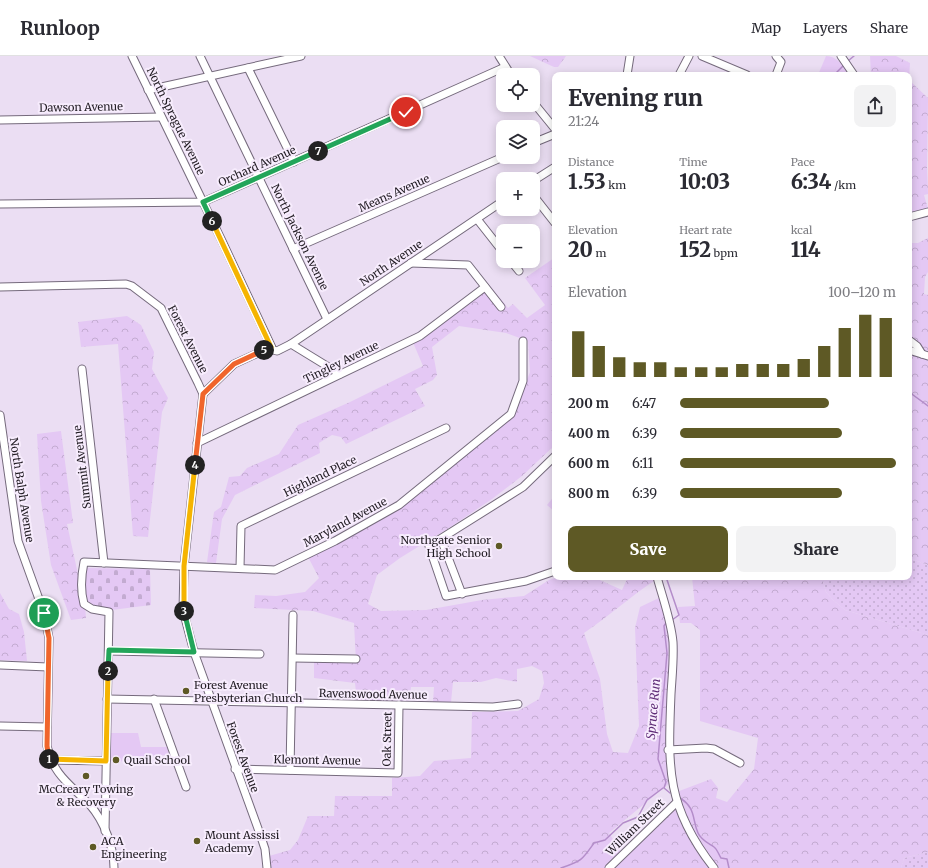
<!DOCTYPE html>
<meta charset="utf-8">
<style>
body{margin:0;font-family:Merriweather,serif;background:#f2f2f3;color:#2b2b33;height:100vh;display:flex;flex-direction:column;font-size:15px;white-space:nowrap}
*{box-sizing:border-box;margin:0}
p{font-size:13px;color:#7c7c81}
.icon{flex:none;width:22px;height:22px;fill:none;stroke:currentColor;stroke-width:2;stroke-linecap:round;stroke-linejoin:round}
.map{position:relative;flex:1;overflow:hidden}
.side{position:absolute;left:552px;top:16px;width:360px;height:508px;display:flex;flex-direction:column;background:#fff;border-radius:8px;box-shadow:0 2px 10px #0003}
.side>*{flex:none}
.fabs{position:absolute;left:496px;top:12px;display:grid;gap:8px}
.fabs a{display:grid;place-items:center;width:44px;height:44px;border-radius:8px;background:#fff;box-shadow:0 2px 10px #0003;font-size:20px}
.pin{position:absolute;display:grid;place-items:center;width:34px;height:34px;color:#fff;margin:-17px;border:2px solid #fff;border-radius:50%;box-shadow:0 1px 4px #0007}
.km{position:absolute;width:20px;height:20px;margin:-10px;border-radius:50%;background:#222;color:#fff;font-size:11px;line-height:20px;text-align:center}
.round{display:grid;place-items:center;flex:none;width:42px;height:42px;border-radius:8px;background:#f2f2f3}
.overview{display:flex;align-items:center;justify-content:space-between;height:68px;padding:0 16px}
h1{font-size:22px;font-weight:800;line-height:30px}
.figures{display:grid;grid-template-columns:repeat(3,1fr);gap:6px;height:68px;padding:4px 16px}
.figures div{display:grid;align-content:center}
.figures b{font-size:20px;font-weight:800}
.figures small{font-size:11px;font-weight:400}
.figures p{font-size:11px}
.chart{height:112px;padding:8px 16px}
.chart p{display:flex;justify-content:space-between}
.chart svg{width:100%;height:72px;margin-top:4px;stroke:#5e5925;stroke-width:6}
.primary-button{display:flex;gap:8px;margin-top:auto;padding:8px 16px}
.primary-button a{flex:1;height:46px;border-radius:8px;background:#5e5925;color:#fff;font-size:16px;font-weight:800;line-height:46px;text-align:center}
.primary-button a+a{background:#f2f2f3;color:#2b2b33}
ul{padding:0 16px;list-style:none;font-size:13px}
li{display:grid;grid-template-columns:64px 48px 1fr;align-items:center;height:30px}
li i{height:10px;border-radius:5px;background:#5e5925}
header{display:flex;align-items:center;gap:24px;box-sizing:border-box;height:56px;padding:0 20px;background:#fff;border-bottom:1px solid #e1e1e2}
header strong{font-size:19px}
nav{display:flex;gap:22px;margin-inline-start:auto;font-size:14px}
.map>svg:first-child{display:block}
</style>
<header>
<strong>Runloop</strong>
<nav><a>Map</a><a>Layers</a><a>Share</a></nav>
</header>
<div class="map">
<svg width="928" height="812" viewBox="0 0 928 812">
<defs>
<pattern id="grass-dots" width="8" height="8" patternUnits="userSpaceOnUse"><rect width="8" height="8" fill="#e4c8f4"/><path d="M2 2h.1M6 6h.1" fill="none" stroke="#c3abd1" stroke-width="1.8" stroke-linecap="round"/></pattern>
<pattern id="forest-crowns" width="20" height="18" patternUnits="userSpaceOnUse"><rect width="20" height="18" fill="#e4c8f4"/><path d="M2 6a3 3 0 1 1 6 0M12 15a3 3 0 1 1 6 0" fill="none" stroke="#c3abd1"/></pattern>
<pattern id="cemetery-stones" width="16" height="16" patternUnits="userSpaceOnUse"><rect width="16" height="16" fill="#e4c8f4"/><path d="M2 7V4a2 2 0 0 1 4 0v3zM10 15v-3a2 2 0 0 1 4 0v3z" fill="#c3abd1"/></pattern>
</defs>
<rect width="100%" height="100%" fill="#ebdef3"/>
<g fill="url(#grass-dots)">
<path d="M909,502l19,7v70l-83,-25 -12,-10 -7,-8 -4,-15h87z"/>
<path d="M928,796v16h-27l3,-10z"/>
</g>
<g fill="url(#forest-crowns)">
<path d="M530,0h36l-8,11h-4z"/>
<path d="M870,0h26l14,7 -1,17 19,18 -1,69 1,27 -4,1 4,14 -19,6v-140h-38z"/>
<path d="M928,182v34l-3,5 -1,17 4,1v56l-19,-5v-103h9z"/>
<path d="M554,202l1,187 -33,31 -30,23 -40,27 -52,32 -23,17 -9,29 13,7 45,-1 56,-10 42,-4 25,-16 9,-3h35l29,13 6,-13h29v2c-25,16 -48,37 -73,54l16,46 7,55 6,18 15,1 11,-27 -4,-98 5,-21 23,-11 7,26 1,160 -62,51 13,21 55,-52 -3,-9 37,-14 7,9 -2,10 11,4 27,-33 4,-31 -58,-17v-91l-9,-7h-11l-2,-16 17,-1 -3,-29h130l4,15 7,8 12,10 83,25v217l-24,6 -3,10h-634l2,-12 21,-6 8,-10 10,-24h26l1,-20h57v-18l28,-2 14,-15 37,-3 1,-46 46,-1 21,-12 5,-16 -2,-12 -10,-5 -15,3v13l-21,-4 -15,4h-28l-2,20h-18l1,-15h-23l-2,15h-52l-2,-19 -41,-5v-16h42l-2,-39 -41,-12 -59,-3 1,-13 21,1 29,-4 14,-14 -12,-23 92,-50 115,-92 16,-41 -2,-31 -22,-8 -47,-7 -27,21 5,28 -4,5 -18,9 10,17 -79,38 -5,-7 -9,-2 -13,8 1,10 -85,42 -13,24 -6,44 -9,-1 7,-50 7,-5 8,-30 11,-1 7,-8 32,-14 19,-29 52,-23 73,-36 -11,-26 73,-53 5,-1 18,22 5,-4 14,14 18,-13 -20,-27z"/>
<path d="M127,260l14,9 13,27 -2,17 16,29 -6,14 -14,125 -15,-1 -15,-192 -37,3 -3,-25z"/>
<path d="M909,294l19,6v209l-19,-7z"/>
<path d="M61,375l12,92 -6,1 18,82 1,12 -15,2 -20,-55 -10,-64 -4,-67z"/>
<path d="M0,537l9,16 10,5 5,18 3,29 -27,-1z"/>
</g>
<path fill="url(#cemetery-stones)" d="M86,512l64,1 1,36 -47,6 -13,-7 -7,-7 -2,-11z"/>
<g fill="#e4c8f4">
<path d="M826,0c11,0 18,10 23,19h-31z"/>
<path d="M555,439v17l-8,-7z"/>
<path d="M110,677h28l3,14h26l2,8 -25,1 -1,6 -34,-1z"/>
</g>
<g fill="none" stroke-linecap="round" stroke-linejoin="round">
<g stroke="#b48dca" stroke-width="1.5">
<path d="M848,5l6,-5"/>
<path d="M834,19l10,-10"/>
<path d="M909,336l19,14"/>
<path d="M666,521l13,38 -7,5"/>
<path d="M666,567l-2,3 3,27 -9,106 8,23 -2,6 6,5"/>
<path d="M680,742c16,10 12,21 18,35 3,7 10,10 16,14 3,2 5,8 7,11l6,1 2,9"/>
<path d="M561,812c21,-7 21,-8 33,-25l11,-3 18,-17 15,-6 9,-17 16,-12"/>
</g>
<defs>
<g id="minor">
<path d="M132,0l90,185 51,109 4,1 14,-7 49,30"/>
<path d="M200,0l127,263"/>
<path d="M499,0l12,19"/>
<path d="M702,0l45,19"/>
<path d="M776,0l5,6 -5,13"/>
<path d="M841,0l13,19"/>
<path d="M248,12l46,94"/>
<path d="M627,19l3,-19"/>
<path d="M679,19l10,-19"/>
<path d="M148,34l153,-34"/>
<path d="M533,46l22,27"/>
<path d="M0,64l161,-3"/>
<path d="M533,87l22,-9"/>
<path d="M533,125l22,-14"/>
<path d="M533,139l22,28"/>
<path d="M0,148l203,-2 302,-135"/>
<path d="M909,161l19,-5"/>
<path d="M477,163l26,33"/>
<path d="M293,193l210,-92"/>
<path d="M511,205l8,10"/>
<path d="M411,207l57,2 33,42"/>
<path d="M0,231l126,-3 6,2 29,22 37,75 5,11 -19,172 -1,44 11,42 66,182 5,15 2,19"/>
<path d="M909,284l8,6 5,8"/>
<path d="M291,288l212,-143"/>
<path d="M909,294l19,6"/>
<path d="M82,313l22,194"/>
<path d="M203,338l31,-30 37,-17"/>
<path d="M0,359l18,126 26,72 5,25 -2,108c6,29 24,39 43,59 14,16 24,42 24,63"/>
<path d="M197,387l223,-107 65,-49"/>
<path d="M555,400l-32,31 -94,59 17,50 80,-15 29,-10"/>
<path d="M441,483l21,55"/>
<path d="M240,512l1,-42 205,-98"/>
<path d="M657,521c6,22 14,43 16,65 1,17 -1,35 -2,52 -3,74 -5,113 43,174"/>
<path d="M109,595l151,3"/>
<path d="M293,602l63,1"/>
<path d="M0,609l48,2"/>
<path d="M107,643l386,8 25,-3"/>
<path d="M154,643l32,88"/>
<path d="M0,670l47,1"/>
<path d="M668,694l38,-2 8,1 26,14"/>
<path d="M50,704l56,1"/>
<path d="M235,713l163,4 1,-68"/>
<path d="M290,714l3,-155"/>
<path d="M105,775l4,-219 -17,-3 -8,-5c-4,-14 -3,-27 0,-42l191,8 60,-29 64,-36 112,-91 12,-33v-40"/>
<path d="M609,812l68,-66"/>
</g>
</defs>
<use href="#minor" stroke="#756a7c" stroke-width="9"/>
<use href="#minor" stroke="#fff" stroke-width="7"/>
</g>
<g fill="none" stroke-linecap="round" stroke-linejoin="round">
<defs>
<path id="split-1" d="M44,557l5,25 -2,108 2,13"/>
<path id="split-2" d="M49,703l57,2 2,-90"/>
<path id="split-3" d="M108,615l1,-21 85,2 -10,-41"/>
<path id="split-4" d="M184,555v-45l11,-101"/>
<path id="split-5" d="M195,409l8,-71 31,-30 30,-14"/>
<path id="split-6" d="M212,165l59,126 -7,3"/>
<path id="split-7" d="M212,165l-9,-19 115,-51"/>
<path id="split-8" d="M318,95l88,-39"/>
</defs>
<use href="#split-1" stroke="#fff" stroke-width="8"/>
<use href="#split-2" stroke="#fff" stroke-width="8"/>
<use href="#split-3" stroke="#fff" stroke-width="8"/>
<use href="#split-4" stroke="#fff" stroke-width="8"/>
<use href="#split-5" stroke="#fff" stroke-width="8"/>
<use href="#split-6" stroke="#fff" stroke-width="8"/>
<use href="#split-7" stroke="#fff" stroke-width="8"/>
<use href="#split-8" stroke="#fff" stroke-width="8"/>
<use href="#split-1" stroke="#f0652b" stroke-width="5"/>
<use href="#split-2" stroke="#f5b400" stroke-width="5"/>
<use href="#split-3" stroke="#22a559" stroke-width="5"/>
<use href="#split-4" stroke="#f5b400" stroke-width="5"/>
<use href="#split-5" stroke="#f0652b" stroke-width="5"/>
<use href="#split-6" stroke="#f5b400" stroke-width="5"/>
<use href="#split-7" stroke="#22a559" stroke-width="5"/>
<use href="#split-8" stroke="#22a559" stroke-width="5"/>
</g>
<g fill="#5e5925" stroke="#f7ecfd" stroke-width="1.5">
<circle cx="499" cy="490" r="4"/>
<circle cx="186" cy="635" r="4"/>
<circle cx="116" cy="704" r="4"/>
<circle cx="86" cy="720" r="4"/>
<circle cx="197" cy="785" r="4"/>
<circle cx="93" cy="791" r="4"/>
</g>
<g text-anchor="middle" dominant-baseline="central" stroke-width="4" stroke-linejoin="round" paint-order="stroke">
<g font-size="11" fill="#211c23" stroke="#f7ecfd">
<text transform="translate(81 51) rotate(-1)">Dawson Avenue</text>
<text transform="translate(176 65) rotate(64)">North Sprague Avenue</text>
<text transform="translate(257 110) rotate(-24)">Orchard Avenue</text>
<text transform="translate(394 137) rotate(-24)">Means Avenue</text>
<text transform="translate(300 181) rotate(64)">North Jackson Avenue</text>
<text transform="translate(391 207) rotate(-34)">North Avenue</text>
<text transform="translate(188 283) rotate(63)">Forest Avenue</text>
<text transform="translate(341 306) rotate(-26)">Tingley Avenue</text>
<text transform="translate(82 411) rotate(-97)">Summit Avenue</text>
<text transform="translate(320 420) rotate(-26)">Highland Place</text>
<text transform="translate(22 434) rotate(81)">North Balph Avenue</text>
<text transform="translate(345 466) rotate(-28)">Maryland Avenue</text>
<text transform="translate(373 638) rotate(1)">Ravenswood Avenue</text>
<text transform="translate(387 683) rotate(-89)">Oak Street</text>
<text transform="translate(243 701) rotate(70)">Forest Avenue</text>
<text transform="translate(317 704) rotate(1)">Klemont Avenue</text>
<text transform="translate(635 771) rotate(-44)">William Street</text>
</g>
<g font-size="11" fill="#211c23" stroke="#f7ecfd" text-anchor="start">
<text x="491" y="484" text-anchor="end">Northgate Senior<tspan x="491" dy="13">High School</tspan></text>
<text x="194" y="629">Forest Avenue<tspan x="194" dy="13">Presbyterian Church</tspan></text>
<text x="124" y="704">Quail School</text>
<text x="86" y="733" text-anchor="middle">McCreary Towing<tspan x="86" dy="13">&amp; Recovery</tspan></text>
<text x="205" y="779">Mount Assissi<tspan x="205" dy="13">Academy</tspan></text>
<text x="101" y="785">ACA<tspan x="101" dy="13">Engineering</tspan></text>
</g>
<g font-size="12" font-style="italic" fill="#5e2c76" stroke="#f7ecfd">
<text transform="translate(653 653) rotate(-85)">Spruce Run</text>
</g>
</g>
</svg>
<div class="fabs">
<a><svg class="icon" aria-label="locate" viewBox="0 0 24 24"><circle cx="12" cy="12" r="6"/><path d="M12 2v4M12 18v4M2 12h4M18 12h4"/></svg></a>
<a><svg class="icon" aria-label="layers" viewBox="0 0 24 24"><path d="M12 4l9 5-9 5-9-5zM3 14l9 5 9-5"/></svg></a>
<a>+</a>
<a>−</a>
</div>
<div class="pin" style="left:44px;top:557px;background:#1e9e55"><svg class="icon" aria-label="arrive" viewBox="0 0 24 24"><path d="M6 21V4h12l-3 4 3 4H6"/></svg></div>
<div class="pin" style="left:406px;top:56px;background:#d93025"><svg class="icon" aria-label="check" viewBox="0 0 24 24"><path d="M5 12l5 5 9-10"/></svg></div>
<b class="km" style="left:49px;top:703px">1</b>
<b class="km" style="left:108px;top:615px">2</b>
<b class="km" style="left:184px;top:555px">3</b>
<b class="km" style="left:195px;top:409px">4</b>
<b class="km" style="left:264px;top:294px">5</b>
<b class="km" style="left:212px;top:165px">6</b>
<b class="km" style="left:318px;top:95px">7</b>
<section class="side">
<div class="overview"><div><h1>Evening run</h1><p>21:24</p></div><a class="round"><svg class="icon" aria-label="share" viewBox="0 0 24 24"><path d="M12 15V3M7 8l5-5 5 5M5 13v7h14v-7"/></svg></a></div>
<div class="figures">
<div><p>Distance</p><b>1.53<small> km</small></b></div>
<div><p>Time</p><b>10:03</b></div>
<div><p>Pace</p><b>6:34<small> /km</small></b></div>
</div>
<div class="figures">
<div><p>Elevation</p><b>20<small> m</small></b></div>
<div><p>Heart rate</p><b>152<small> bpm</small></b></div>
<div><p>kcal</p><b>114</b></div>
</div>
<div class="chart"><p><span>Elevation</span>100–120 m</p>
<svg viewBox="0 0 160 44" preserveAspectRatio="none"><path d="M5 44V16M15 44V25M25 44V32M35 44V35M45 44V35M55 44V38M65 44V38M75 44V38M85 44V36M95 44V36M105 44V36M115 44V33M125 44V25M135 44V14M145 44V6M155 44V8"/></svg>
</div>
<ul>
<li><b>200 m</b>6:47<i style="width:69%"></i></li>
<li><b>400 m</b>6:39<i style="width:75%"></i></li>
<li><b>600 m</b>6:11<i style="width:100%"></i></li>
<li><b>800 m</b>6:39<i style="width:75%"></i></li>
</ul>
<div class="primary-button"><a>Save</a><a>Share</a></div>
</section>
</div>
